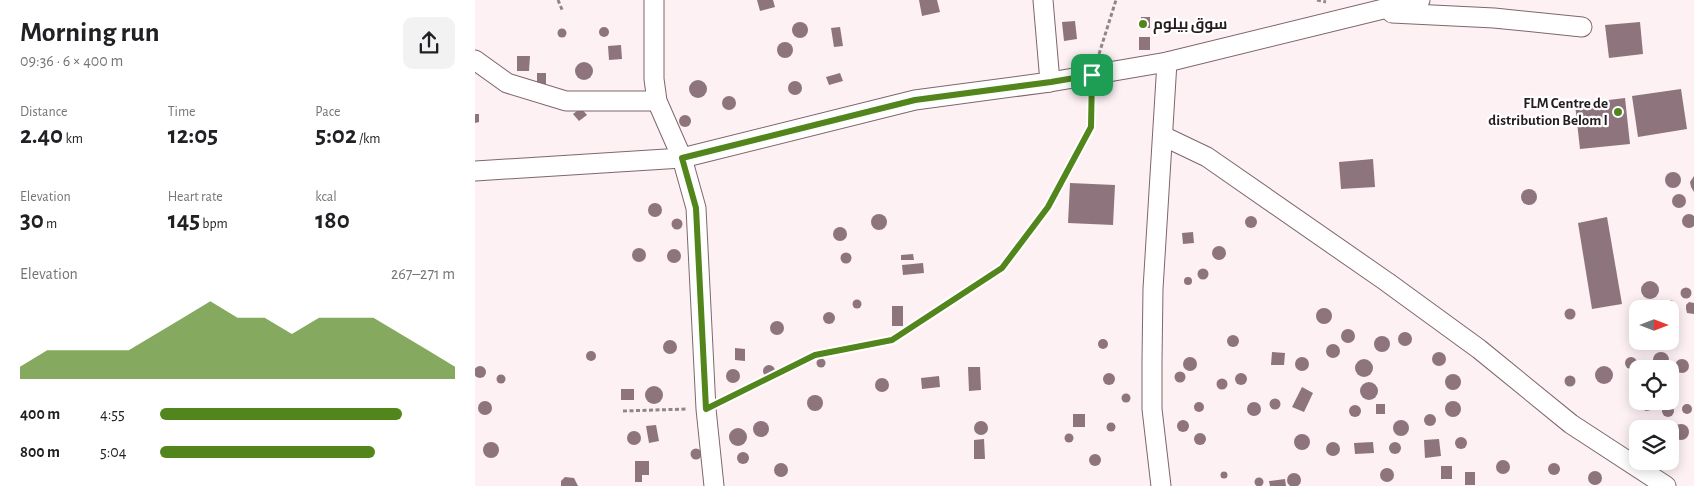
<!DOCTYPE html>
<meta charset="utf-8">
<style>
body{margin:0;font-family:"Alegreya Sans",Cairo,sans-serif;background:#f2f2f2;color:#202124;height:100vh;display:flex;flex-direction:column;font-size:19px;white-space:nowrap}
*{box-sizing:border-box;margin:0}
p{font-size:16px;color:#757577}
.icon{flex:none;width:28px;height:28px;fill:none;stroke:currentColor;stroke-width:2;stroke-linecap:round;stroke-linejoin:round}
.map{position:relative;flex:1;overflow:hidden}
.panel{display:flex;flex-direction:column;background:#fff;width:475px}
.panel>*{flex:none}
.needle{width:32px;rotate:90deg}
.fabs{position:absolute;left:1154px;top:300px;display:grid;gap:10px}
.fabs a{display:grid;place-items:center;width:50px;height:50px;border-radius:10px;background:#fff;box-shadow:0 2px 12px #0003;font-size:25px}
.pin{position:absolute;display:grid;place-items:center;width:42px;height:42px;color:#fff;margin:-21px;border-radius:10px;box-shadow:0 2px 8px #0006}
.round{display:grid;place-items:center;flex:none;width:52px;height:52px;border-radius:10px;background:#f2f2f2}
.overview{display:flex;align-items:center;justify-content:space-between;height:85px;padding:0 20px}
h1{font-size:28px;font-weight:600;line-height:38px}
.figures{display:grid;grid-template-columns:repeat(3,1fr);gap:8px;height:85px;padding:5px 20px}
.figures div{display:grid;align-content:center}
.figures b{font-size:25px;font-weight:600}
.figures small{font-size:14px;font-weight:400}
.figures p{font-size:14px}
.chart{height:140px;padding:10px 20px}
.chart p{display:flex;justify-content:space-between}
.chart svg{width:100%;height:90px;margin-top:5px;fill:#52851b;opacity:.7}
ul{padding:0 20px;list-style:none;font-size:16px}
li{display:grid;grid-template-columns:80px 60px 1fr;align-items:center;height:38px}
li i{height:12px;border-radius:6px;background:#52851b}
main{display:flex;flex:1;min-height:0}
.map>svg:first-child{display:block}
</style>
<main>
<section class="panel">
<div class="overview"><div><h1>Morning run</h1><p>09:36 · 6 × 400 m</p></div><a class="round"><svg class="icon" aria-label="share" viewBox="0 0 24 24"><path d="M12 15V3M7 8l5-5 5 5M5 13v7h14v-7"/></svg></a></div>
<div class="figures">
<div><p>Distance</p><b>2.40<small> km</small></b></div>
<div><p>Time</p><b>12:05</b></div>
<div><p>Pace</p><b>5:02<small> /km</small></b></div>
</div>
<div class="figures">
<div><p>Elevation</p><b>30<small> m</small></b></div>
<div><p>Heart rate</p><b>145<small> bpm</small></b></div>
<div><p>kcal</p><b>180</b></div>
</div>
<div class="chart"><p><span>Elevation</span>267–271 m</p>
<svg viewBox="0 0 160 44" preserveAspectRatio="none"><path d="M0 44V38L10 30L20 30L30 30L40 30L50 22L60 14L70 6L80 14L90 14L100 22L110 14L120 14L130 14L140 22L150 30L160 38V44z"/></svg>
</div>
<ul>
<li><b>400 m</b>4:55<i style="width:82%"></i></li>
<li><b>800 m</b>5:04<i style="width:73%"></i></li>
</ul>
</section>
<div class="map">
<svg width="1219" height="486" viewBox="0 0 1219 486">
<rect width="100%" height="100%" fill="#fdf1f4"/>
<g fill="#8e747c">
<path d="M282,0h16l2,7 -15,4z"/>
<path d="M444,0h18l3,12 -18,4z"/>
<rect x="666" y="17" width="9" height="11"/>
<path d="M600,21l2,18 -13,2 -2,-19z"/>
<circle cx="325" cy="30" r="8"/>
<path d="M1165,22l3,32 -34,4 -4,-33z"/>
<path d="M365,27l3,19 -9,1 -3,-19z"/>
<circle cx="129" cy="32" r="5"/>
<circle cx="87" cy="33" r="4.5"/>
<rect x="664" y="37" width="11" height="13"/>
<circle cx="310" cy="50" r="8"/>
<path d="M146,45l1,14 -13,1 -1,-14z"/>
<path d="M42,56h13l-1,15h-12z"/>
<circle cx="109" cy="71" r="9"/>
<rect x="62" y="73" width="9" height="15"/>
<path d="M365,73l3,8 -14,4 -3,-8z"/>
<circle cx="223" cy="89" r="9"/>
<circle cx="320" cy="88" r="7"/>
<path d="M1206,89l6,40 -49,8 -6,-41z"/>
<circle cx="254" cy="103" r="7"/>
<path d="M1150,98l5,46 -50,5 -5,-45z"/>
<path d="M106,108l6,7 -8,6 -6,-7z"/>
<path d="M0,114h4v8l-4,1z"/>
<circle cx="210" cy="121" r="6"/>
<path d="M898,159l2,28 -34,2 -2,-27z"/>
<circle cx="1198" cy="180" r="8"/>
<path d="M1219,176v16l-3,-5 -1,-5z"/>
<path d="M595,183l45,2 -2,40 -45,-2z"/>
<circle cx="1054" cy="197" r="8"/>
<circle cx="1204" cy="201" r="7"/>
<circle cx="180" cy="210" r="7"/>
<circle cx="1214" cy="221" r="7"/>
<circle cx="404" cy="222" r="8"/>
<circle cx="776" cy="222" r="6"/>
<path d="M1132,217l15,87 -30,5 -14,-86z"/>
<circle cx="202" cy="224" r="5.5"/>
<circle cx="365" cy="234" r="7"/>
<path d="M718,232l1,11 -11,1 -1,-11z"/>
<circle cx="744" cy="253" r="7"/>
<circle cx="164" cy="255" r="7"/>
<circle cx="199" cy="256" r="7"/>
<circle cx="371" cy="258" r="5.5"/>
<path d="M438,254l1,6h-13v-5z"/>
<path d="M448,263l1,10 -21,2 -1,-10z"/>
<circle cx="728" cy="274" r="5.5"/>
<circle cx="713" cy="281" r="4"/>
<circle cx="1175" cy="290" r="9"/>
<circle cx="1211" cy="293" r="5.5"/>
<circle cx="382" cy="304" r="4.5"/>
<path d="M1193,300h4l3,3 1,4 -2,4 -4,3v-5h-7l-1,-3 2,-4z"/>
<path d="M1214,302l5,1v11l-7,-1 -1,-4v-4z"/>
<rect x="417" y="306" width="11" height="20"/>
<circle cx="849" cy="316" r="8"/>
<circle cx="1095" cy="314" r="5.5"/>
<circle cx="354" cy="318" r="6"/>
<circle cx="302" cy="328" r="7"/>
<circle cx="873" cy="336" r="7"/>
<circle cx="930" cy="339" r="7"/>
<circle cx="758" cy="341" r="6"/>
<circle cx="907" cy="344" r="8"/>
<circle cx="628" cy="344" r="5"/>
<circle cx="195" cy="347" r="7"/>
<path d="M1163,341h14l-4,3 -4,1z"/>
<circle cx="858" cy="351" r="7"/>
<path d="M260,348l10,1v12l-10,-1z"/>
<circle cx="116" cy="356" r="5"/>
<circle cx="964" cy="359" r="7"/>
<path d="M797,352l13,1 -1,12h-13z"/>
<circle cx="1186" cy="360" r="8"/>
<circle cx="1156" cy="363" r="6"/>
<circle cx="827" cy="364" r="7"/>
<circle cx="715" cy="364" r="7"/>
<circle cx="346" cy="363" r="4.5"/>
<circle cx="889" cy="368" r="9"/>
<circle cx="1207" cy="366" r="7"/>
<circle cx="294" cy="371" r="6"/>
<circle cx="5" cy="372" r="6"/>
<circle cx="1129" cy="375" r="9"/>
<path d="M493,367h12l1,23 -12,1z"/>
<circle cx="258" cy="376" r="7"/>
<circle cx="705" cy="377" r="5.5"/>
<circle cx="766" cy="379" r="6"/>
<circle cx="634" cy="379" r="6"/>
<circle cx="978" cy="382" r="8"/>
<circle cx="26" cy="379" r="4.5"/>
<circle cx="1095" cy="381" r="5.5"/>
<path d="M464,376l1,11 -18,2 -1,-11z"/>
<path d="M1195,376h4l3,3 1,5 -1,4 -4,3h-3z"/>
<circle cx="407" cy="385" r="7"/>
<circle cx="747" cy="384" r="5.5"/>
<circle cx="894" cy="391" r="9"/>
<circle cx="179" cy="395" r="9"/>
<path d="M827,387l11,6 -9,19 -12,-5z"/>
<rect x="146" y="389" width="13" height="11"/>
<circle cx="651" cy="398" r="4.5"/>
<circle cx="340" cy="403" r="8"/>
<circle cx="800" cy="404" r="5.5"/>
<circle cx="10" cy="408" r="7"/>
<path d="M1165,401h14v5l-3,4 -5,1 -4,-2 -3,-4z"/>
<circle cx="978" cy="409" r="8"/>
<circle cx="724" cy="407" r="5"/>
<circle cx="779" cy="409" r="7"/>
<rect x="901" y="404" width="9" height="10"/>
<circle cx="1212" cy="409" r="5"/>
<circle cx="880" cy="411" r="6"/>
<circle cx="1193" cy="411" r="6"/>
<circle cx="955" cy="420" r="6"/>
<rect x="598" y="414" width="12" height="13"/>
<circle cx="708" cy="426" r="6"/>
<circle cx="926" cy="428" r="8"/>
<circle cx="506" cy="428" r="7"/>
<circle cx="286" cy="429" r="8"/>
<circle cx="636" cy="427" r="4.5"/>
<circle cx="1206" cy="432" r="8"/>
<path d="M181,425l3,16 -10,2 -3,-17z"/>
<circle cx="263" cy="437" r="9"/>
<circle cx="159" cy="438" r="7"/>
<circle cx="725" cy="439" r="6"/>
<circle cx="594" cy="438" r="4.5"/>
<circle cx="827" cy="442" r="8"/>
<circle cx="986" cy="443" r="6"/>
<path d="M509,439l1,20h-11v-19z"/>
<path d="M964,439l2,17 -16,2 -1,-18z"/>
<circle cx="920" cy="448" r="6"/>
<circle cx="16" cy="450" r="8"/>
<path d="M898,442l1,11 -19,1 -1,-11z"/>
<circle cx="858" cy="449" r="7"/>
<circle cx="221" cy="454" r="5.5"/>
<circle cx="268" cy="458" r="6"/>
<circle cx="620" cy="460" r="6"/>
<circle cx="1028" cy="467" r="7"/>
<path d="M160,461h14v14h-7v7h-7z"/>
<circle cx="1079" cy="469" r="6"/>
<circle cx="306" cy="470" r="7"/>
<rect x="966" y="466" width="11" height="13"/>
<circle cx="912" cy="475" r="7"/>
<circle cx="1120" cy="478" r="7"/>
<circle cx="749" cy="475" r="3.5"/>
<rect x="990" y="472" width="10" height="13"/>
<circle cx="819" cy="480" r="7"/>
<path d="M90,477l9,1 4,8h-17v-5z"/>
<circle cx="784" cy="482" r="4.5"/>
<path d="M810,479l1,7h-16l-1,-5z"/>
</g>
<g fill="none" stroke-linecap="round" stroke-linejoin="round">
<defs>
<g id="minor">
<path d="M179,0v79l3,22 25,57 14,50 10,201 8,77"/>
<path d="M568,0l7,82"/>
<path d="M917,13l102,5 88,9"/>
<path d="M0,60l32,23 59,18h91"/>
<path d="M688,136l44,21 180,125 92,67 92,75 95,62"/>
<path d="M0,171l207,-13 233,-58 135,-18 117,-20 253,-62"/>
<path d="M686,486l-9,-77v-48l1,-72 14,-227"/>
</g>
</defs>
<use href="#minor" stroke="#7f666d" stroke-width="21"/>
<g stroke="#908587" stroke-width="3" stroke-dasharray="4 2.5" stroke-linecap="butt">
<path d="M83,0l5,12"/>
<path d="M842,0l9,2"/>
<path d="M624,54l17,-54"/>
<path d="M249,400l91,-45 77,-16 110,-70 46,-62 43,-80 1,-33"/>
<path d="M148,411l64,-2"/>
</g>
<use href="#minor" stroke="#fff" stroke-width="19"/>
</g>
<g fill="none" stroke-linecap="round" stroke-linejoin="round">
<defs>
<path id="route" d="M617,75l-1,52 -43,80 -46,61 -110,72 -77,15 -109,54 -10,-201 -14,-50 233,-58 136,-18z"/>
</defs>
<use href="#route" stroke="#fff" stroke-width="10"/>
<use href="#route" stroke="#52851b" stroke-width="6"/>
</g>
<g fill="#52851b" stroke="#fff" stroke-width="2">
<circle cx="668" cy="24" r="5"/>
<circle cx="1143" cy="112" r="5"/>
</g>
<g text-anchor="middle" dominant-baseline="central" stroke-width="4.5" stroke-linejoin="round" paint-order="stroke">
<g font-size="15" font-weight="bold" fill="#261c1e" stroke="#fff" text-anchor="start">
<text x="678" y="24">سوق بيلوم</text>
<text x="1133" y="103" text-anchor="end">FLM Centre de<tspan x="1133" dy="17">distribution Belom I</tspan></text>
</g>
</g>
</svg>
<div class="fabs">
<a><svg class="needle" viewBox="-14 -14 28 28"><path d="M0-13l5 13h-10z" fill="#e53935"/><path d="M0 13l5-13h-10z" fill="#757577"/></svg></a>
<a><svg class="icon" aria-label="locate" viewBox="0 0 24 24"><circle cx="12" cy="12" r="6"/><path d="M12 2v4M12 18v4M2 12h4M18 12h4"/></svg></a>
<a><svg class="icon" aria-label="layers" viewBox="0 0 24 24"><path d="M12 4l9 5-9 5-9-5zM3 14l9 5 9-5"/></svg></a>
</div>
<div class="pin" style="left:617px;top:75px;background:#1e9e55"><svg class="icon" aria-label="arrive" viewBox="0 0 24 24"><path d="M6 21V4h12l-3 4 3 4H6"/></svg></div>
</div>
</main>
